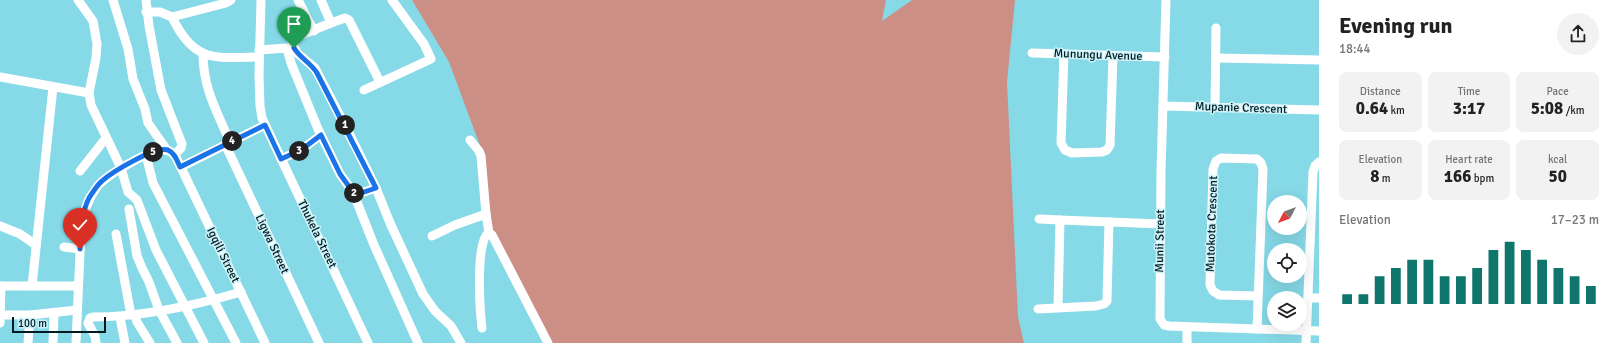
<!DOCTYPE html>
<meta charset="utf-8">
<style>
body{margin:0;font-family:Signika,sans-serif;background:#f2f2f2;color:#222;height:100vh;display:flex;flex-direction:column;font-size:15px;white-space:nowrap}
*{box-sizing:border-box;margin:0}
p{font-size:13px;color:#767676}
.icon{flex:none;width:22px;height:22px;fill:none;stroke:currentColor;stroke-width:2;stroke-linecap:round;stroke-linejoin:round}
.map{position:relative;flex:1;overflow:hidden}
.details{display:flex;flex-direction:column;background:#fff;width:300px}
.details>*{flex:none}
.needle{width:26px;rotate:229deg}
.fabs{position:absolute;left:1267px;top:195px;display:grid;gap:8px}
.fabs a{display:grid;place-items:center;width:40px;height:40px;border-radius:50%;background:#fff;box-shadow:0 4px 16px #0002;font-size:20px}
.scale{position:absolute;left:12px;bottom:10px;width:94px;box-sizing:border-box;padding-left:4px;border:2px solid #011a1f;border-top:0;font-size:11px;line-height:14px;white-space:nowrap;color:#011a1f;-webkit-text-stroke:3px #ccf2f9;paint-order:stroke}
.pin{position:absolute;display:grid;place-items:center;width:34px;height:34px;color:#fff;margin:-41px -17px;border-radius:50% 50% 50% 0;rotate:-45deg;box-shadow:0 0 4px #0007}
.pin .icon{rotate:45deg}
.km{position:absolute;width:20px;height:20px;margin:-10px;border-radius:50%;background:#222;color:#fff;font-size:11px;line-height:20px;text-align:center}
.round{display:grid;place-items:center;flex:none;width:42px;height:42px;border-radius:21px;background:#f2f2f2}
.overview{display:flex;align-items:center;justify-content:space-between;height:68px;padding:0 20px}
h1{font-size:22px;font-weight:700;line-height:30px}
.figures{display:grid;grid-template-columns:repeat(3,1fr);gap:6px;height:68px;padding:4px 20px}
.figures div{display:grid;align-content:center;border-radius:8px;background:#f2f2f2;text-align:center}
.figures b{font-size:17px;font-weight:700}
.figures small{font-size:11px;font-weight:400}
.figures p{font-size:11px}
.chart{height:112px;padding:8px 20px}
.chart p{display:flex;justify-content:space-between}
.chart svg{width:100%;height:72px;margin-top:4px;stroke:#0f766e;stroke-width:6}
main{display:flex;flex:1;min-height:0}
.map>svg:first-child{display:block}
</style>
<main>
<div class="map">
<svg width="1319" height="343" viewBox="0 0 1319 343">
<rect width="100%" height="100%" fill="#86d9e7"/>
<path fill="#cc8f85" d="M412,0h474l-4,21 30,-21h103l-8,82 11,235 6,26h-473l-68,-127 -1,-65 -33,-89z"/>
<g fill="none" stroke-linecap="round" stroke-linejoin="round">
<g stroke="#fff" stroke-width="9">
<path d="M78,0l15,21 4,23 -1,14 -7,35 2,12 30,63 7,24 9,8 19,50 48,93"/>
<path d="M113,0l15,49 5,30 12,30 3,14 19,27"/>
<path d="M146,0l3,26 12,64 21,54 -1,4 -7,7"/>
<path d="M261,0l-2,75 1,31 2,12 106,225"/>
<path d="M298,0l16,31"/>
<path d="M321,0l10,23 14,-5 4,2 31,62"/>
<path d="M1166,0l-5,171 -1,148 4,6 5,1 150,5"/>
<path d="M146,12h14l12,5c22,46 43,41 87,40"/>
<path d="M172,17l54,-14 5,-3"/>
<path d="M331,23l-40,16 6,14 18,15 32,61 29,59 14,35 33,71 12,17 16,15 10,17"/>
<path d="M259,50l28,-2 4,15 27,66 22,45 13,18 21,53 44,98"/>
<path d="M1032,53l133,4"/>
<path d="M203,54c0,34 14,58 27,88"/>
<path d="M1064,54l-3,89 4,7 7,3 30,-1 5,-2 3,-5 3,-89"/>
<path d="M1216,58l103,2"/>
<path d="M0,77l89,16"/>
<path d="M364,90l67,-31 -7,-15 -32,-44"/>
<path d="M1163,106l156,4"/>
<path d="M1215,106l1,-78"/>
<path d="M470,140l9,11 2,5 5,58 3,19"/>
<path d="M225,144l94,199"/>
<path d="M146,155l7,28 83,160"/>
<path d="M281,159l20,-9 20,-15"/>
<path d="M181,167l84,-42"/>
<path d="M80,171l26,-33"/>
<path d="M355,195l21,-7"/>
<path d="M129,209l8,47 5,12 7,14 10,28 18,33"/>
<path d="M1039,219l21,1"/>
<path d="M0,226l20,8 16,11"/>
<path d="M116,234l15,81"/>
<path d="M432,236l23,-11 31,-11"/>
<path d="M64,247l16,2"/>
<path d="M0,286h78"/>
<path d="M32,286l21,-199"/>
<path d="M1308,298h11"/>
<path d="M1058,307l2,-87 101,4"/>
<path d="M1038,309l58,-3 8,-2 3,-3 2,-79"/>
<path d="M0,315h30l47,-5"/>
<path d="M135,315l2,7 13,21"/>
<path d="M120,317l5,26"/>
<path d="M0,323l1,-37"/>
<path d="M482,328c-2,-16 -7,-89 7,-95l3,2 56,108"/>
<path d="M1257,329l6,-160 -2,-6 -4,-4 -36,-1 -5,3 -3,8 -3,116 3,6 6,4 39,1"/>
<path d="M28,343l2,-28"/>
<path d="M53,343l1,-30"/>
<path d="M76,343l5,-113c2,-16 6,-30 16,-43 8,-11 56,-40 69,-37 5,1 8,4 10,7l89,186"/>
<path d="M96,343l-1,-7 -7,-13 2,-5 3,-1c51,0 100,-11 148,-25"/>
<path d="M1187,343v-16"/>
<path d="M1306,343l7,-171 2,-6 4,-4"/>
</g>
</g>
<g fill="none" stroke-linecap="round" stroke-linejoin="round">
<defs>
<path id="route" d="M80,249c1,-17 1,-35 9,-51 4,-6 8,-13 13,-17 10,-9 53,-35 66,-31 7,3 9,11 12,17l85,-42 16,34 20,-9 20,-15 19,39 15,21 21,-7 -59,-115c-6,-10 -17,-15 -23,-25"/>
</defs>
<use href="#route" stroke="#fff" stroke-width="8"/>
<use href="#route" stroke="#1a73e8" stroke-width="5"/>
</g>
<g text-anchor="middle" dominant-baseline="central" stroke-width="3" stroke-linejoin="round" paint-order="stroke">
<g font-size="12" fill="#011a1f" stroke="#ccf2f9">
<text transform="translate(1098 55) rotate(2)">Munungu Avenue</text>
<text transform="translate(1241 108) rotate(2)">Mupanie Crescent</text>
<text transform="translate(1212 224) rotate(-88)">Mutokota Crescent</text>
<text transform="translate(317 234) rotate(64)">Thukela Street</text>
<text transform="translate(1160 241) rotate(-89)">Munii Street</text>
<text transform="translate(272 244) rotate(65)">Ligwa Street</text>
<text transform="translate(223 255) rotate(64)">Igqili Street</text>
</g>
</g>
</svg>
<div class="fabs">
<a><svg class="needle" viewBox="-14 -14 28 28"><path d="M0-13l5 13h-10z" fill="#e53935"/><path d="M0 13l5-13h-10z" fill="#767676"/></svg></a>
<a><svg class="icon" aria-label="locate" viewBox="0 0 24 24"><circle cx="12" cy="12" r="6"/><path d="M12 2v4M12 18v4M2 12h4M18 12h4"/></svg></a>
<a><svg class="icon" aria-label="layers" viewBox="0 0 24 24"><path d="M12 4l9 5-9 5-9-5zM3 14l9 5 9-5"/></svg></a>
</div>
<div class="scale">100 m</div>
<div class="pin" style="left:294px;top:48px;background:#1e9e55"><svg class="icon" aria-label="arrive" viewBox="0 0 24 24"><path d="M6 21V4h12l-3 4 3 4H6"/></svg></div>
<div class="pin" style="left:80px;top:249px;background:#d93025"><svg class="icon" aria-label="check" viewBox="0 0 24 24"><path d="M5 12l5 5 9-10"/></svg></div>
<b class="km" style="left:345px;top:125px">1</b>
<b class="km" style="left:354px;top:193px">2</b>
<b class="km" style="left:299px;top:151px">3</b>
<b class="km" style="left:232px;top:141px">4</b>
<b class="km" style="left:153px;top:152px">5</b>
</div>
<section class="details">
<div class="overview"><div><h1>Evening run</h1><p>18:44</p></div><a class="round"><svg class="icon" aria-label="share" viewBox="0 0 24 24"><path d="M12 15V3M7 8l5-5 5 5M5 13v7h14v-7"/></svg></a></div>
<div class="figures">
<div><p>Distance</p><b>0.64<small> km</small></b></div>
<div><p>Time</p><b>3:17</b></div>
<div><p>Pace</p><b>5:08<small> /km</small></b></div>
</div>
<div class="figures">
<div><p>Elevation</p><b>8<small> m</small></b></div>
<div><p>Heart rate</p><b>166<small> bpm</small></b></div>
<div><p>kcal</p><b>50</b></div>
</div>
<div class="chart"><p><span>Elevation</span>17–23 m</p>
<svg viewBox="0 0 160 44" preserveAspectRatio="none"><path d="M5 44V38M15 44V38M25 44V27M35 44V22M45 44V17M55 44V17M65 44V27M75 44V27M85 44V22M95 44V11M105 44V6M115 44V11M125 44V17M135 44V22M145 44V27M155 44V33"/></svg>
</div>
</section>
</main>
